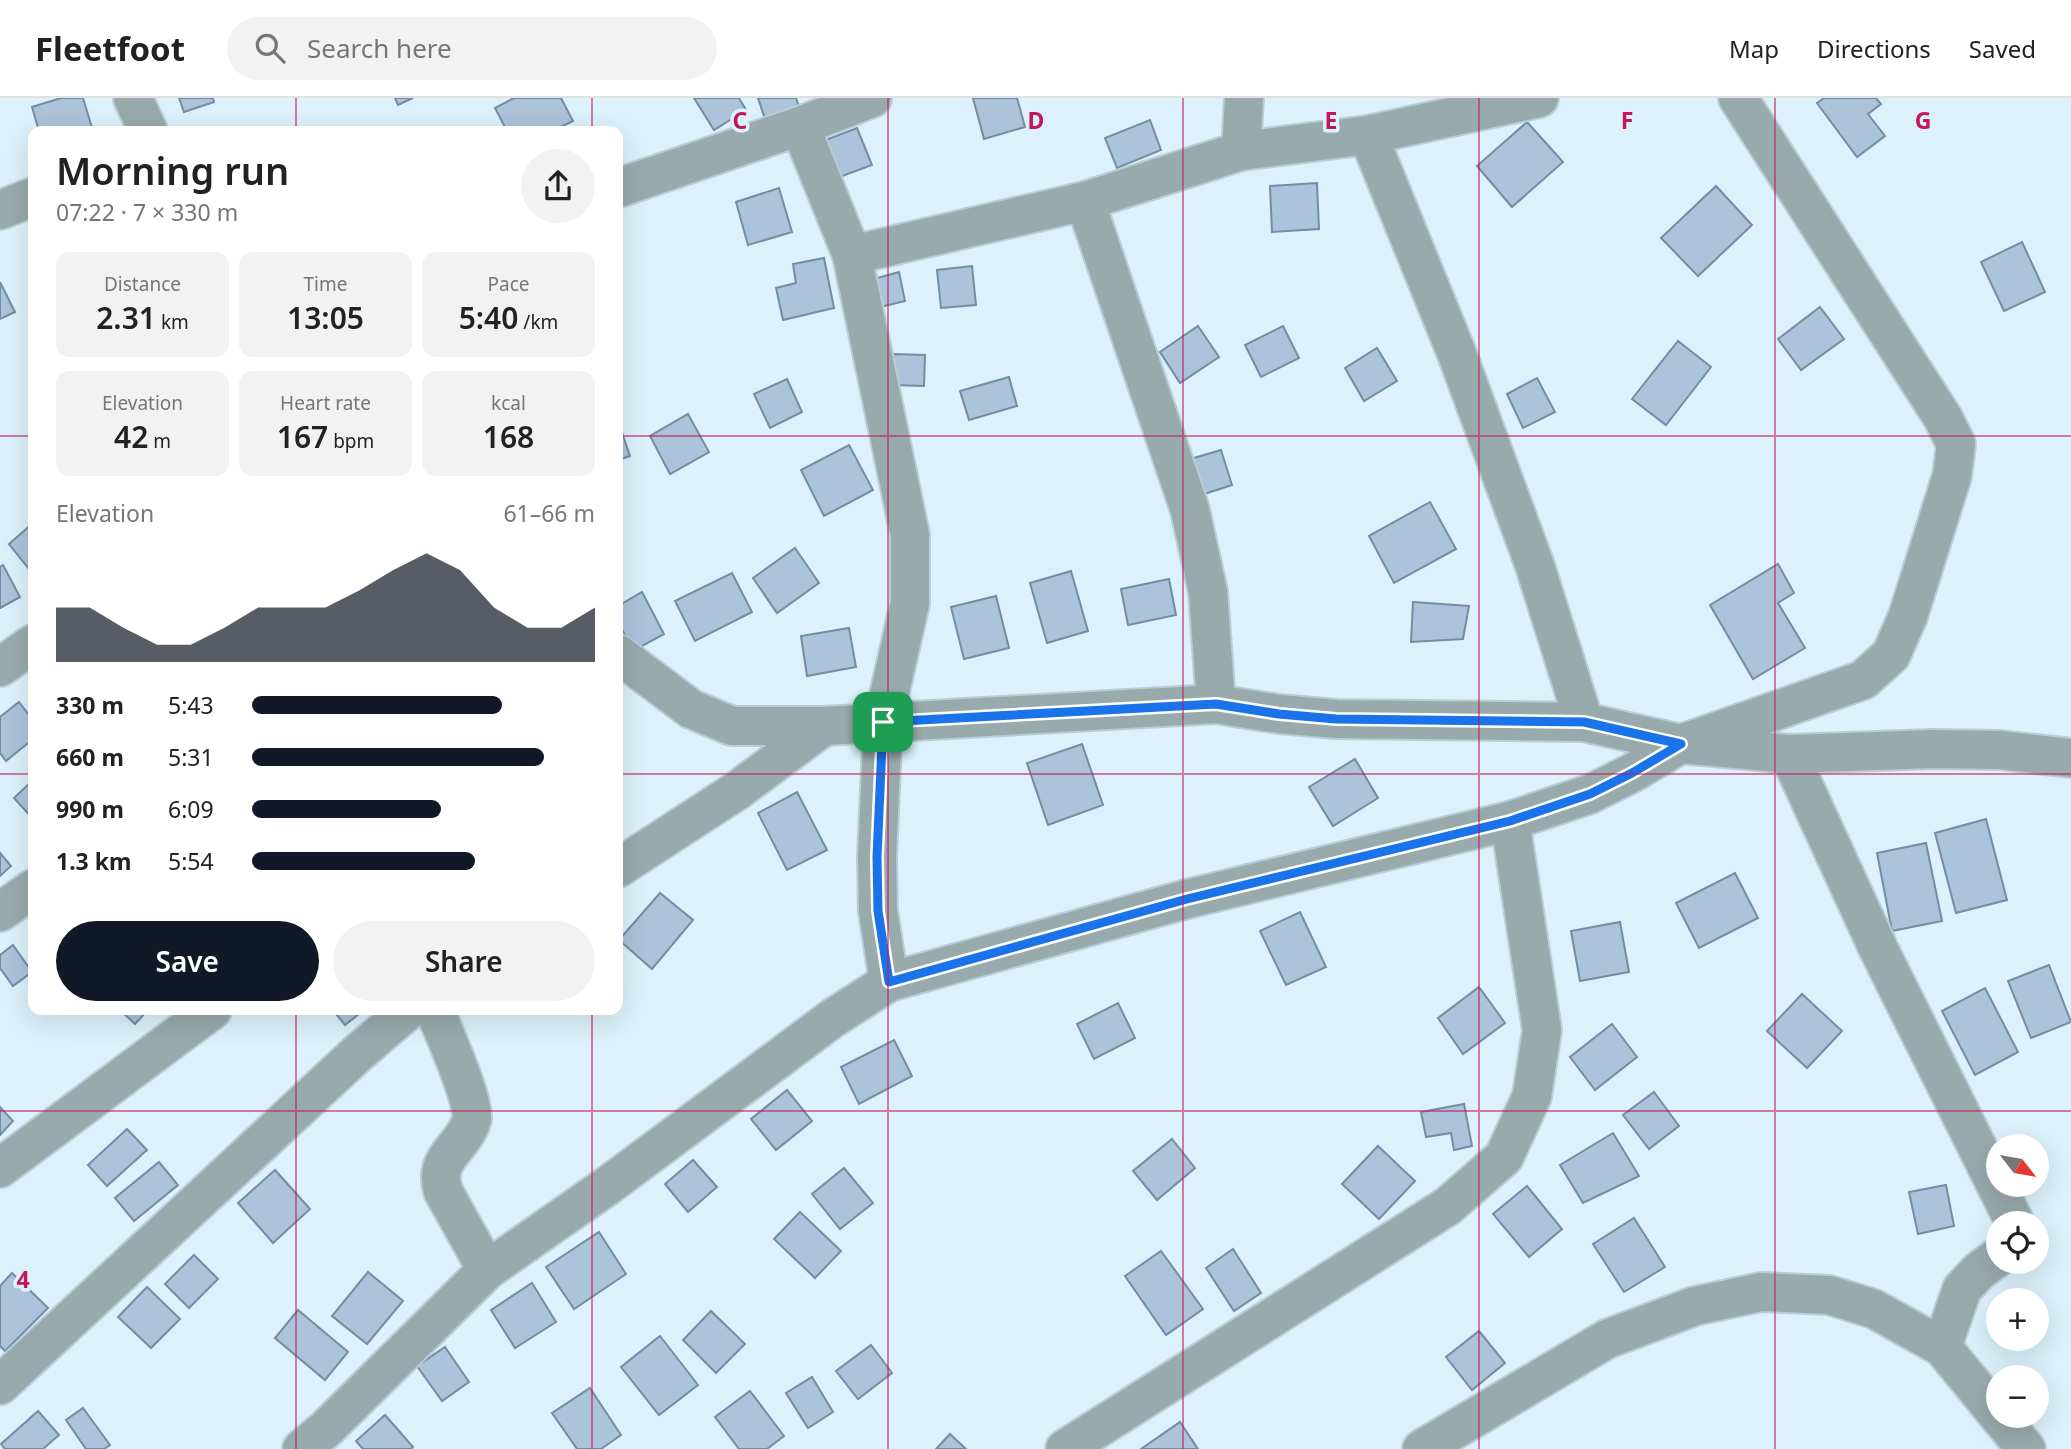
<!DOCTYPE html>
<meta charset="utf-8">
<style>
body{margin:0;font-family:"Noto Sans",sans-serif;background:#f2f2f2;color:#222;height:100vh;display:flex;flex-direction:column;font-size:26px;white-space:nowrap}
*{box-sizing:border-box;margin:0}
p{font-size:23px;color:#767676}
.icon{flex:none;width:38px;height:38px;fill:none;stroke:currentColor;stroke-width:2;stroke-linecap:round;stroke-linejoin:round}
.map{position:relative;flex:1;overflow:hidden}
.sheet{position:absolute;left:28px;top:28px;width:595px;height:889px;display:flex;flex-direction:column;background:#fff;border-radius:14px;box-shadow:0 7px 28px #0002}
.sheet>*{flex:none}
.needle{width:46px;rotate:121deg}
.controls{position:absolute;left:1986px;top:1036px;display:grid;gap:14px}
.controls a{display:grid;place-items:center;width:63px;height:63px;border-radius:50%;background:#fff;box-shadow:0 7px 28px #0002;font-size:35px}
.pin{position:absolute;display:grid;place-items:center;width:60px;height:60px;color:#fff;margin:-30px;border-radius:14px;box-shadow:0 4px 10px #0006}
.round{display:grid;place-items:center;flex:none;width:74px;height:74px;border-radius:37px;background:#f2f2f2}
.summary{display:flex;align-items:center;justify-content:space-between;height:119px;padding:0 28px}
h1{font-size:38px;font-weight:600;line-height:52px}
.stats{display:grid;grid-template-columns:repeat(3,1fr);gap:10px;height:119px;padding:7px 28px}
.stats div{display:grid;align-content:center;border-radius:14px;background:#f2f2f2;text-align:center}
.stats b{font-size:30px;font-weight:600}
.stats small{font-size:19px;font-weight:400}
.stats p{font-size:19px}
.chart{height:196px;padding:14px 28px}
.chart p{display:flex;justify-content:space-between}
.chart svg{width:100%;height:126px;margin-top:7px;fill:#111827;opacity:.7}
.action{display:flex;gap:14px;margin-top:auto;padding:14px 28px}
.action a{flex:1;height:80px;border-radius:42px;background:#111827;color:#fff;font-size:28px;font-weight:600;line-height:80px;text-align:center}
.action a+a{background:#f2f2f2;color:#222}
ul{padding:0 28px;list-style:none;font-size:23px}
li{display:grid;grid-template-columns:112px 84px 1fr;align-items:center;height:52px}
li i{height:18px;border-radius:9px;background:#111827}
header{display:flex;align-items:center;gap:42px;box-sizing:border-box;height:98px;padding:0 35px;background:#fff;border-bottom:2px solid #e0e0e0}
header strong{font-size:33px}
nav{display:flex;gap:38px;margin-inline-start:auto;font-size:24px}
.search{width:490px;height:63px;background:#f2f2f2;display:flex;align-items:center;gap:18px;box-sizing:border-box;padding:0 24px;border-radius:38px;color:#767676;font-size:26px}
.map>svg:first-child{display:block}
</style>
<header>
<strong>Fleetfoot</strong>
<div class="search"><svg class="icon" aria-label="search" viewBox="0 0 24 24"><circle cx="10" cy="10" r="6"/><path d="M15 15l6 6"/></svg>Search here</div>
<nav><a>Map</a><a>Directions</a><a>Saved</a></nav>
</header>
<div class="map">
<svg width="2071" height="1351" viewBox="0 0 2071 1351">
<rect width="100%" height="100%" fill="#dcf1fb"/>
<g fill="#abc3db" stroke="#758ca2" stroke-width="2">
<path d="M61,0h22l10,33h-54l-7,-24z"/>
<path d="M179,0h34l1,4 -30,10z"/>
<path d="M395,0h18l-15,7z"/>
<path d="M514,0h47l12,23 -20,10h-46l-12,-23z"/>
<path d="M694,0h45l7,12 -32,20z"/>
<path d="M758,0h38l4,12 -34,12z"/>
<path d="M973,0h44l8,29 -41,12z"/>
<path d="M1824,0h52l5,6 -13,10 17,22 -28,21 -40,-54z"/>
<path d="M1150,22l11,30 -44,18 -12,-30z"/>
<path d="M1527,24l36,40 -51,45 -35,-41z"/>
<path d="M857,30l15,37 -35,13 -14,-37z"/>
<path d="M1317,85l2,46 -47,3 -2,-46z"/>
<path d="M1716,88l36,39 -54,51 -37,-38z"/>
<path d="M779,90l13,44 -44,13 -12,-43z"/>
<path d="M2022,144l23,50 -41,19 -23,-49z"/>
<path d="M824,160l10,50 -51,12 -7,-32 20,-5 -3,-19z"/>
<path d="M972,168l4,39 -35,3 -4,-38z"/>
<path d="M899,174l6,29 -29,7 -6,-28z"/>
<path d="M0,184l15,30 -15,7z"/>
<path d="M1820,209l24,32 -43,31 -23,-31z"/>
<path d="M1198,228l21,31 -39,26 -20,-31z"/>
<path d="M1283,228l16,32 -38,19 -16,-32z"/>
<path d="M1678,243l33,26 -45,58 -34,-26z"/>
<path d="M1377,250l20,33 -33,20 -19,-33z"/>
<path d="M893,256l32,1 -1,31 -32,-1z"/>
<path d="M1009,279l8,29 -48,14 -9,-29z"/>
<path d="M1537,280l18,34 -32,16 -16,-34z"/>
<path d="M787,281l15,33 -32,16 -16,-34z"/>
<path d="M688,316l21,38 -39,22 -20,-38z"/>
<path d="M618,323l12,35 -12,4z"/>
<path d="M849,347l24,45 -49,26 -23,-46z"/>
<path d="M1221,352l11,35 -34,11 -11,-36z"/>
<path d="M1430,404l26,47 -62,34 -25,-47z"/>
<path d="M33,425v51l-24,-30z"/>
<path d="M795,450l24,35 -42,30 -24,-35z"/>
<path d="M1778,466l16,29 -16,10 27,45 -52,31 -43,-74z"/>
<path d="M3,467l17,32 -20,11v-41z"/>
<path d="M1071,473l17,60 -41,12 -17,-60z"/>
<path d="M732,475l20,39 -57,29 -20,-40z"/>
<path d="M1169,481l7,36 -48,10 -7,-36z"/>
<path d="M642,494l22,42 -31,17 -15,-29v-16z"/>
<path d="M996,498l13,52 -45,11 -13,-52z"/>
<path d="M1413,504l56,4 -6,33 -52,3z"/>
<path d="M849,530l7,39 -49,9 -6,-40z"/>
<path d="M19,604l14,18v19l-27,22 -6,-8v-36z"/>
<path d="M1082,646l21,61 -55,20 -21,-62z"/>
<path d="M1355,661l23,39 -45,28 -24,-39z"/>
<path d="M33,682v39l-19,-21z"/>
<path d="M797,694l30,58 -40,20 -29,-57z"/>
<path d="M1986,721l21,81 -51,13 -21,-80z"/>
<path d="M1926,745l16,78 -50,10 -15,-78z"/>
<path d="M0,755l11,13 -11,10z"/>
<path d="M1735,775l23,45 -59,30 -23,-45z"/>
<path d="M660,795l33,27 -41,49 -33,-29z"/>
<path d="M1300,814l26,55 -40,18 -26,-54z"/>
<path d="M1620,824l9,50 -49,9 -9,-50z"/>
<path d="M13,847l19,27 -19,14 -13,-18v-13z"/>
<path d="M2049,867l22,57 -40,16 -23,-57z"/>
<path d="M1479,889l26,36 -42,31 -25,-36z"/>
<path d="M1985,890l33,64 -43,23 -33,-64z"/>
<path d="M1802,896l40,37 -35,37 -40,-37z"/>
<path d="M1118,905l17,35 -41,21 -17,-35z"/>
<path d="M120,912h28l-13,14z"/>
<path d="M333,912h31l-19,15z"/>
<path d="M1612,926l25,33 -42,33 -25,-33z"/>
<path d="M894,942l18,36 -53,28 -18,-37z"/>
<path d="M787,992l25,31 -36,29 -25,-31z"/>
<path d="M1654,994l25,34 -30,23 -26,-34z"/>
<path d="M1464,1006l8,42 -18,4 -3,-17 -25,4 -5,-25z"/>
<path d="M0,1009l13,14 -13,14z"/>
<path d="M127,1031l20,21 -40,36 -19,-21z"/>
<path d="M1613,1035l26,43 -56,27 -23,-38z"/>
<path d="M1172,1041l23,29 -38,32 -24,-29z"/>
<path d="M1378,1048l37,35 -36,38 -37,-35z"/>
<path d="M693,1062l24,27 -29,25 -23,-28z"/>
<path d="M159,1064l19,23 -44,36 -19,-23z"/>
<path d="M844,1070l29,35 -33,26 -28,-35z"/>
<path d="M275,1072l35,39 -37,34 -35,-40z"/>
<path d="M1946,1087l8,41 -36,8 -9,-42z"/>
<path d="M1527,1088l35,43 -33,28 -36,-43z"/>
<path d="M800,1114l41,39 -26,27 -41,-39z"/>
<path d="M1634,1120l31,49 -41,25 -31,-48z"/>
<path d="M599,1134l27,42 -52,35 -28,-42z"/>
<path d="M1233,1151l28,44 -27,18 -28,-43z"/>
<path d="M1161,1153l42,58 -37,26 -41,-59z"/>
<path d="M194,1157l24,24 -29,29 -24,-24z"/>
<path d="M368,1174l35,29 -36,43 -35,-28z"/>
<path d="M12,1175l36,35 -43,43 -5,-5v-60z"/>
<path d="M532,1185l24,39 -41,26 -24,-38z"/>
<path d="M147,1189l33,32 -29,29 -33,-31z"/>
<path d="M298,1212l50,42 -23,28 -50,-42z"/>
<path d="M711,1213l34,33 -29,29 -33,-33z"/>
<path d="M1479,1233l26,32 -33,27 -26,-33z"/>
<path d="M660,1238l38,49 -39,30 -38,-48z"/>
<path d="M871,1247l21,28 -34,26 -22,-28z"/>
<path d="M445,1249l24,35 -27,19 -25,-35z"/>
<path d="M812,1279l21,35 -25,16 -22,-35z"/>
<path d="M590,1290l31,47 -20,14h-24l-25,-36z"/>
<path d="M750,1293l34,45 -17,13h-28l-24,-32z"/>
<path d="M83,1310l27,37 -6,4h-18l-20,-29z"/>
<path d="M38,1313l21,24 -16,14h-38l-4,-5z"/>
<path d="M385,1317l28,32 -2,2h-48l-7,-8z"/>
<path d="M1180,1324l18,27h-57z"/>
<path d="M950,1336l16,15h-30z"/>
</g>
<g fill="none" stroke-linecap="round" stroke-linejoin="round">
<defs>
<g id="minor">
<path d="M133,0l15,33"/>
<path d="M800,28l52,129 58,280v68l-27,119 -6,135 1,54 11,71"/>
<path d="M1368,37l89,219 78,212 49,156"/>
<path d="M1241,53l3,-53"/>
<path d="M618,90l182,-62 72,-28"/>
<path d="M1085,103l105,309 18,82 8,112"/>
<path d="M0,112l33,-13"/>
<path d="M852,157l233,-54 156,-50 127,-16 171,-37"/>
<path d="M618,556l73,55 41,17h92l392,-22 63,10 57,5 248,3 97,22 182,-64 28,-25 17,-39 44,-140 4,-32 -13,-26 -205,-320"/>
<path d="M0,569l33,-23"/>
<path d="M1789,656l89,194 135,271v4"/>
<path d="M618,770l120,-78 86,-64"/>
<path d="M0,814l33,-23"/>
<path d="M435,912c9,24 38,86 37,109 -1,4 -2,6 -4,10 -13,24 -34,32 -25,62l44,79"/>
<path d="M0,1070l212,-158"/>
<path d="M1942,1249l20,-58 17,-18 19,-14"/>
<path d="M0,1287l357,-331 51,-44"/>
<path d="M302,1351l25,-21 160,-158 123,-86 223,-166 56,-36 298,-83 323,-78 80,-27 42,-21 49,-29 108,10 144,-5 67,1 71,8"/>
<path d="M1065,1351l383,-243 56,-49 28,-61 10,-66 -32,-209"/>
<path d="M1422,1351l185,-110 88,-33 66,-14 68,3 45,14 68,38 84,102"/>
</g>
</defs>
<use href="#minor" stroke="#bacdd7" stroke-width="42"/>
<use href="#minor" stroke="#99aaad" stroke-width="38"/>
</g>
<g fill="none" stroke-linecap="round" stroke-linejoin="round">
<defs>
<path id="route" d="M1216,606l63,10 57,5 248,3 97,22 -49,29 -42,21 -80,27 -323,78 -298,83 -11,-71 -1,-54 6,-135z"/>
</defs>
<use href="#route" stroke="#fff" stroke-width="14"/>
<use href="#route" stroke="#1a73e8" stroke-width="9"/>
</g>
<path fill="none" stroke="#c2185b" stroke-width="2" stroke-opacity="0.55" d="M296,0v33M592,0v33M888,0v1351M1183,0v1351M1479,0v1351M1775,0v1351M0,338h33M618,338h1453M0,676h33M618,676h1453M296,912v439M592,912v439M0,1013h2071"/>
<g font-size="23" text-anchor="middle" font-weight="bold" fill="#c2185b" stroke="#dcf1fb" stroke-width="7" stroke-linejoin="round" paint-order="stroke">
<text x="740" y="31">C</text>
<text x="1036" y="31">D</text>
<text x="1331" y="31">E</text>
<text x="1627" y="31">F</text>
<text x="1923" y="31">G</text>
<text x="23" y="1190">4</text>
</g>
</svg>
<div class="controls">
<a><svg class="needle" viewBox="-14 -14 28 28"><path d="M0-13l5 13h-10z" fill="#e53935"/><path d="M0 13l5-13h-10z" fill="#767676"/></svg></a>
<a><svg class="icon" aria-label="locate" viewBox="0 0 24 24"><circle cx="12" cy="12" r="6"/><path d="M12 2v4M12 18v4M2 12h4M18 12h4"/></svg></a>
<a>+</a>
<a>−</a>
</div>
<div class="pin" style="left:883px;top:624px;background:#1e9e55"><svg class="icon" aria-label="arrive" viewBox="0 0 24 24"><path d="M6 21V4h12l-3 4 3 4H6"/></svg></div>
<section class="sheet">
<div class="summary"><div><h1>Morning run</h1><p>07:22 · 7 × 330 m</p></div><a class="round"><svg class="icon" aria-label="share" viewBox="0 0 24 24"><path d="M12 15V3M7 8l5-5 5 5M5 13v7h14v-7"/></svg></a></div>
<div class="stats">
<div><p>Distance</p><b>2.31<small> km</small></b></div>
<div><p>Time</p><b>13:05</b></div>
<div><p>Pace</p><b>5:40<small> /km</small></b></div>
</div>
<div class="stats">
<div><p>Elevation</p><b>42<small> m</small></b></div>
<div><p>Heart rate</p><b>167<small> bpm</small></b></div>
<div><p>kcal</p><b>168</b></div>
</div>
<div class="chart"><p><span>Elevation</span>61–66 m</p>
<svg viewBox="0 0 160 44" preserveAspectRatio="none"><path d="M0 44V25L10 25L20 32L30 38L40 38L50 32L60 25L70 25L80 25L90 19L100 12L110 6L120 12L130 25L140 32L150 32L160 25V44z"/></svg>
</div>
<ul>
<li><b>330 m</b>5:43<i style="width:73%"></i></li>
<li><b>660 m</b>5:31<i style="width:85%"></i></li>
<li><b>990 m</b>6:09<i style="width:55%"></i></li>
<li><b>1.3 km</b>5:54<i style="width:65%"></i></li>
</ul>
<div class="action"><a>Save</a><a>Share</a></div>
</section>
</div>
